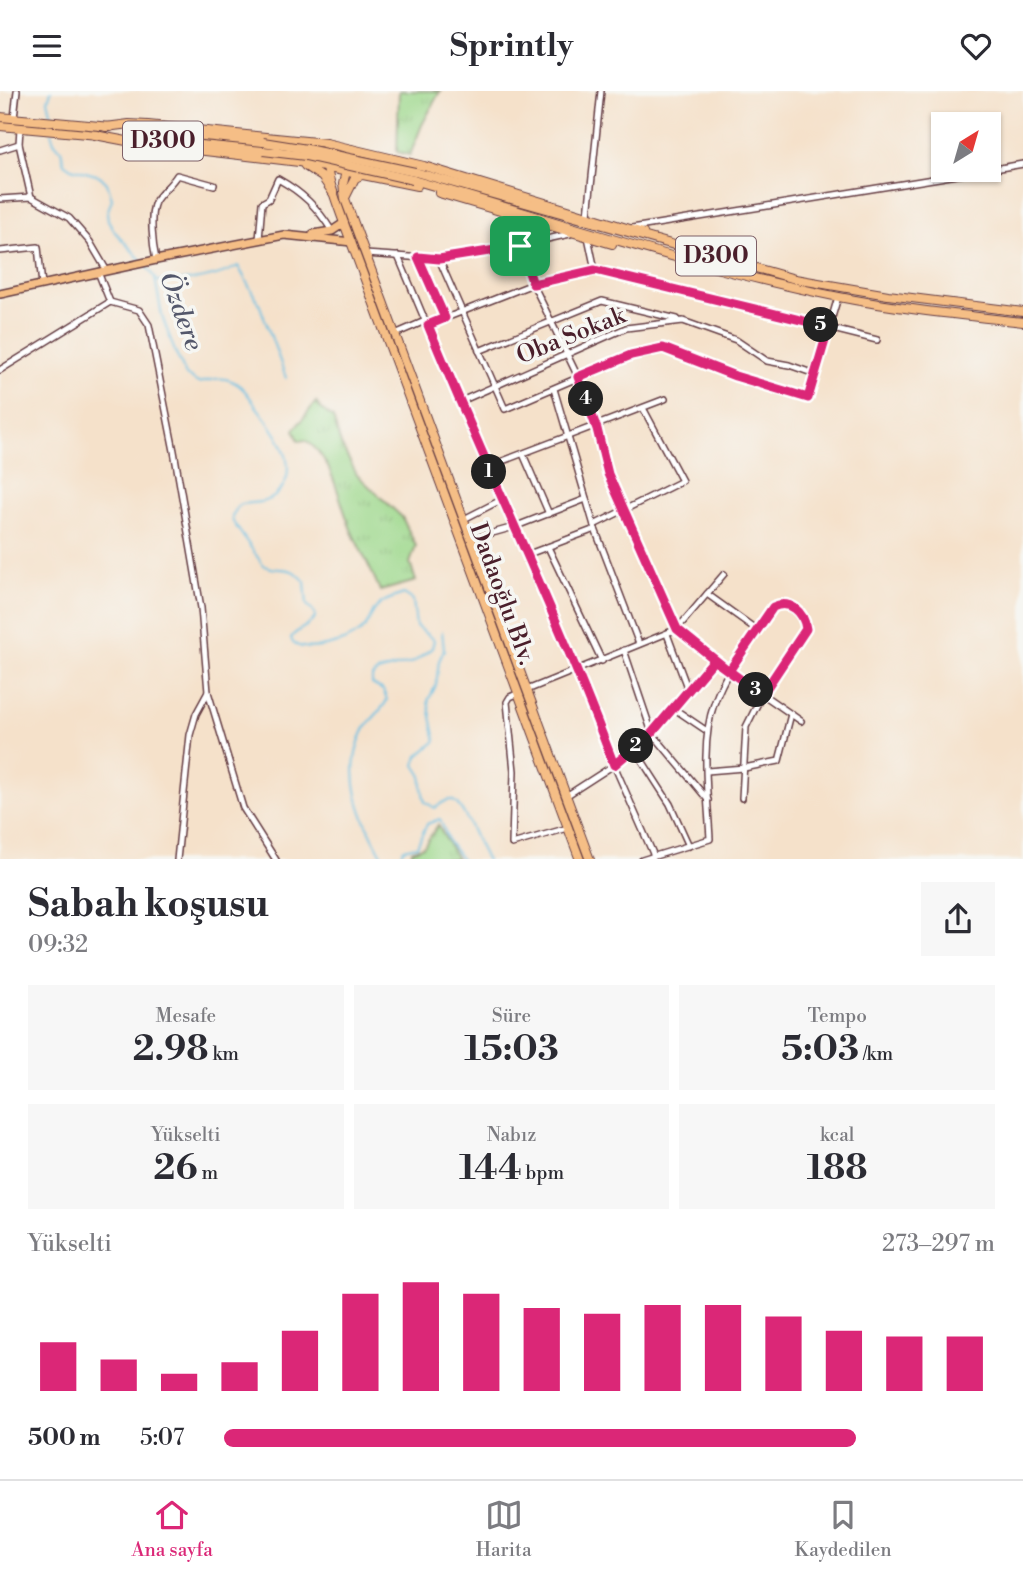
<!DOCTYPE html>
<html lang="tr">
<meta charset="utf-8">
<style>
body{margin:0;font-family:"Libre Bodoni",serif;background:#f7f7f7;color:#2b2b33;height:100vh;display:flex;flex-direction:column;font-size:26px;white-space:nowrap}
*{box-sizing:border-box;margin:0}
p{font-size:23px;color:#7c7c81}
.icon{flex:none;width:38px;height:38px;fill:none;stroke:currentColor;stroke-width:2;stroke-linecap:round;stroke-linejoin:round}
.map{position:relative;height:768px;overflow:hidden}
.panel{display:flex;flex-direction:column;background:#fff;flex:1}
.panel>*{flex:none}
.needle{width:46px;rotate:37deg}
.controls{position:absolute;left:931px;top:21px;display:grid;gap:14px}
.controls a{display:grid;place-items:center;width:70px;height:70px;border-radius:0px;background:#fff;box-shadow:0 2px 5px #0004;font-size:35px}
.pin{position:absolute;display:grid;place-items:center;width:60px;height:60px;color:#fff;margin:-30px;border-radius:14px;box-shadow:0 4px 10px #0006}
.km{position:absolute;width:35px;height:35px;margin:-18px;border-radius:50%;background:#222;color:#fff;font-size:19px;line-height:35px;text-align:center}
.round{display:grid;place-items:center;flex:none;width:74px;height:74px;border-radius:0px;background:#f7f7f7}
.head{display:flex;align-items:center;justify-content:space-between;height:119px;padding:0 28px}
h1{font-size:38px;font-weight:800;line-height:52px}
.stats{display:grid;grid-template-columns:repeat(3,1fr);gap:10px;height:119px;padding:7px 28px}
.stats div{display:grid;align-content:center;border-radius:0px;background:#f7f7f7;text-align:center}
.stats b{font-size:35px;font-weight:800}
.stats small{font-size:19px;font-weight:400}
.stats p{font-size:19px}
.chart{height:196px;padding:14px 28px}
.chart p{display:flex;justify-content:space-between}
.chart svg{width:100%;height:126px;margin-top:7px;stroke:#db2777;stroke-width:6}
ul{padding:0 28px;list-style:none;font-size:23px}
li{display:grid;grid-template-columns:112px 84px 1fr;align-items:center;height:52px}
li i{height:18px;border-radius:9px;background:#db2777}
header{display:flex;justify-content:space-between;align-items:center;height:91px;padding:0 28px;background:#fff;font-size:32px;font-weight:800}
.dock{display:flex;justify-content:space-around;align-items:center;height:98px;border-top:2px solid #e1e1e2;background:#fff;font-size:19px;color:#7c7c81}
.dock a{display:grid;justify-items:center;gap:4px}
.dock .on{color:#db2777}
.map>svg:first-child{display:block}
</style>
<header><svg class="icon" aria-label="menu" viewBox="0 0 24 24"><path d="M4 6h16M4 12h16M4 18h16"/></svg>Sprintly<svg class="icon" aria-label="heart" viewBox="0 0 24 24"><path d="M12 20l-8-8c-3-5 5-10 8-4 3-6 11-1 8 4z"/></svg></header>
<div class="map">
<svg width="1023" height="769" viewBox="0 0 1023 769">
<defs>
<pattern id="grass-tufts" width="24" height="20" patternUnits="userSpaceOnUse" patternTransform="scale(1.75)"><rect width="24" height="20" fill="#9dd88b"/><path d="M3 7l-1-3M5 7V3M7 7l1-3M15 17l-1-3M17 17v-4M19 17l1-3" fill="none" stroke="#89b978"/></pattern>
</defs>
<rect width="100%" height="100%" fill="#f6f6f2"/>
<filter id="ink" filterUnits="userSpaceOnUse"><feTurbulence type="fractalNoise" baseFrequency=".0143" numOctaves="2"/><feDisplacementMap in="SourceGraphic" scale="14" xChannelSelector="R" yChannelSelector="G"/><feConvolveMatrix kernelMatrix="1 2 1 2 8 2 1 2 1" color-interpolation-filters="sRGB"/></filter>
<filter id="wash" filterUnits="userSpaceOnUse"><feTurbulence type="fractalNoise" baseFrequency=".00686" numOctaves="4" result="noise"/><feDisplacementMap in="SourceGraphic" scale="28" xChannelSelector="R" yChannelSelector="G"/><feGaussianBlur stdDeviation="1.57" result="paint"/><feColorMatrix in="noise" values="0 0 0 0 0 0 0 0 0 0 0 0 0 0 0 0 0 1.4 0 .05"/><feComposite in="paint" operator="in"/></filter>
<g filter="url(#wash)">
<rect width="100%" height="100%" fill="#f5e1ca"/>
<g fill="url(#grass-tufts)" stroke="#747c5b" stroke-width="2">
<path d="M399,0h41l-18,34 -12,30 -13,-3z"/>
<path d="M316,311l4,6 13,10 8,27 16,30 45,42 14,29 -6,17 6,18 -36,10c-8,-21 -19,-39 -28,-59 -12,-27 -19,-76 -47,-92l-6,1 -5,-11z"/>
<path d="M438,734l19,34h-46l1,-8 12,-5z"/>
</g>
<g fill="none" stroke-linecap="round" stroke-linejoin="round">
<g stroke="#65bee2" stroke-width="2">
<path d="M51,0l-3,9 4,17"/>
<path d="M51,42l3,9 7,8 3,13 7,5 29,8 7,7 5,16 -5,14 1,7 7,12 26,28"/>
<path d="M145,173l10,14 7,38 12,33 12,26 12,8c11,-2 20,-7 31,-3 13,4 20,16 27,26 18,23 50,63 19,90 -11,9 -24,5 -36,9l-7,11 1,6 30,43c16,9 27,-3 42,17l2,23c23,17 -10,21 -16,33l2,5c15,11 53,0 67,-11 7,-5 9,-11 12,-18 7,-13 19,-16 32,-20l9,6 3,26 18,14 -2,8 -18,14 -37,10 -5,5v7l11,6 4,10c-5,11 -17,19 -23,30 -23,45 -2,90 21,130"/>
<path d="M157,190c26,1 58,-2 81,-15l22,40 26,72"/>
<path d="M442,540l2,19 -5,11 -3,24 -8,16 8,40 -18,15 -3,9 7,11c-1,6 1,20 3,26l10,6c5,-3 10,-9 16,-8 13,2 27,49 36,60"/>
<path d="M403,769l-2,-5 2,-6 14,-3 10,-22 13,-5 9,23 13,18"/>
</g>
</g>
</g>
<g filter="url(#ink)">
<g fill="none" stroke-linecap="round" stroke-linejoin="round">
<defs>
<g id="minor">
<path d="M14,27l3,-27"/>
<path d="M20,37l-1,16 12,53"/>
<path d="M0,59l19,-6"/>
<path d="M989,79l34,-6"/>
<path d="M0,108l31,-2 38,21 21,24 17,29"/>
<path d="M588,124l13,-124"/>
<path d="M632,137l356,-58"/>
<path d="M588,146l7,33"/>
<path d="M259,149l3,-37 7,-4 9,-20c25,14 39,28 54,52"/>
<path d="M520,154l13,39 45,93 19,52 11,45 69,155 52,42 72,50"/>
<path d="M0,160l38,-4 4,38"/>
<path d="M365,163l74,5 81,-14 50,-11"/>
<path d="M398,165l91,217 89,197 36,95 40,91"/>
<path d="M418,166l27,61"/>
<path d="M439,168l66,150 126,-54 32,-7 72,28 73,22 30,-101"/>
<path d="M156,169c-3,-14 -7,-45 -1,-58 5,-9 16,-17 22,-27l37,10"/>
<path d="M98,181l12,30"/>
<path d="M110,211l29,8 10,15 25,126 27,157 7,84 35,116 33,52"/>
<path d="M428,234l105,-41 62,-14 282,70"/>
<path d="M395,243l30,-13"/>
<path d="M479,260l123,-50 75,18"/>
<path d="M0,279l110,-68"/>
<path d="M554,298l41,140 44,115"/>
<path d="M459,311l167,-74 57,-7 53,19 31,21 22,4 26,9"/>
<path d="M523,363l26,60"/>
<path d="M487,376l178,-68"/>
<path d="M464,428l37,-19"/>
<path d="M594,434l88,-44 -39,-73"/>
<path d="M471,448l43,-12 72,-28"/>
<path d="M548,456l54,114"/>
<path d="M526,464l69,-26"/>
<path d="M707,503l50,36"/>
<path d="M667,543l21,56"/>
<path d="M624,559l28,83 56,67"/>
<path d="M527,599l150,-61 47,-55"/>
<path d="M519,602l-9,4 -3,5 7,69 -2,73 56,-16"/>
<path d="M673,617l34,23"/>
<path d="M634,657l36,56 19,42"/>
<path d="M707,680l37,-3 35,-7 12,-47"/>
<path d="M566,705l48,-31 38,-32 62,-73"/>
<path d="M177,769l13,-125 6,-21 12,-22"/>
<path d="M642,769l68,-21c-2,-41 -10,-96 4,-135 12,-36 38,-66 59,-97l13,-3 16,11 4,14 -44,66 -16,32 -4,71"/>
</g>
<g id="major">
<path d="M313,143l19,-3 12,-8"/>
<path d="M0,203l156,-34 128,-25 68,7"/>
</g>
<g id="highway">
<path d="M0,26l111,10"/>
<path d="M0,35l98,9"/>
<path d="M106,36l23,-3 19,1 178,18 98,23 219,67"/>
<path d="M134,38l129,13"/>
<path d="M95,44l42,8 162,19 118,24"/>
<path d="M326,52c-3,26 9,55 18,80l236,637"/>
<path d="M191,53l72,7"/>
<path d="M351,58l-8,35 2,15 245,661"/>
<path d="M305,75l17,11 11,16"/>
<path d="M415,81l380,107 93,16 135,17"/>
<path d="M413,89c141,40 281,88 426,117 60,12 122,18 184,25"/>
<path d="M439,102l173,51"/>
<path d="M346,105l9,-18 7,-3"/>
</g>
</defs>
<use href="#minor" stroke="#643c43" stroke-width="8"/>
<use href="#major" stroke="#643c43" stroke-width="10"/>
<use href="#highway" stroke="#643c43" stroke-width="10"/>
<use href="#minor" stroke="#fff" stroke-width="5"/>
<use href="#major" stroke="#f5be86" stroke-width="7"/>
<use href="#highway" stroke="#f5be86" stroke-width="8"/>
<defs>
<g id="highway-bridge">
<path d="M263,51l44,7 108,23"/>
<path d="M263,60l43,5 107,24"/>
</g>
</defs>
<use href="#highway-bridge" stroke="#643c43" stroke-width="10" stroke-linecap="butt"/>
<use href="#highway-bridge" stroke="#f5be86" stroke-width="8"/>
</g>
</g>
<g fill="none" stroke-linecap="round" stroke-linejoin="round" filter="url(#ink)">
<defs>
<path id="route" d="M520,155l-81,13 -21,-2 27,61 -17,7c60,147 130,291 186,440l38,-32 62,-73 15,11 44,-64c17,-8 31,5 33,22l-44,66 -33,-24 -52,-42 -69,-155 -11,-45 -19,-52 53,-22 32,-7 72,28 73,22 21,-71 -234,-57 -62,14 -13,-38"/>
</defs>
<use href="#route" stroke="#fff" stroke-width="14"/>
<use href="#route" stroke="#db2777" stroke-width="9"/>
</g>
<g text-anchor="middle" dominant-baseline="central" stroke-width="7" stroke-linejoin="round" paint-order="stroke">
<g fill="#f6f6f2" stroke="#7e6067" stroke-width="2">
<rect x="123" y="30.5" width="80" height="39" rx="5"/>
<rect x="676" y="145.5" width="80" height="39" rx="5"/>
</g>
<g font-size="23" font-weight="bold" fill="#4a1f2b">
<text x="163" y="50">D300</text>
<text x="716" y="165">D300</text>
</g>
<g font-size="24" fill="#4a1f2b" stroke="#f6f6f2">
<text transform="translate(571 245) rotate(-22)">Oba Sokak</text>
<text transform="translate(502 503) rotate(70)">Dadaoğlu Blv.</text>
</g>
<g font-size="26" font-style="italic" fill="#53576b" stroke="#f6f6f2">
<text transform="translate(181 220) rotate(70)">Özdere</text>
</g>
</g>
</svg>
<div class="controls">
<a><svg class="needle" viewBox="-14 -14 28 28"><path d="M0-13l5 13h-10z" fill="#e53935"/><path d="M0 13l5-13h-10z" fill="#7c7c81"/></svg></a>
</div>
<div class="pin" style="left:520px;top:155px;background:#1e9e55"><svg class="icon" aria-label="arrive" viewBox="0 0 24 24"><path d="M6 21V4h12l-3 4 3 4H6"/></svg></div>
<b class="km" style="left:489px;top:381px">1</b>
<b class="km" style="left:636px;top:655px">2</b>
<b class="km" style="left:756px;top:599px">3</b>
<b class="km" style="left:586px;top:308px">4</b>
<b class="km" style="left:821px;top:234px">5</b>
</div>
<section class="panel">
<div class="head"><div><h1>Sabah koşusu</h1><p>09:32</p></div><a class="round"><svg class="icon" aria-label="share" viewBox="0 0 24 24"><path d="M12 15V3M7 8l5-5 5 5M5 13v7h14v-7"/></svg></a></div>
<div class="stats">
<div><p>Mesafe</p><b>2.98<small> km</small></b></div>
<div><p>Süre</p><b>15:03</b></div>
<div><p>Tempo</p><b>5:03<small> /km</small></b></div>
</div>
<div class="stats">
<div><p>Yükselti</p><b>26<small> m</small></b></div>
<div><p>Nabız</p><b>144<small> bpm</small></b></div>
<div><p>kcal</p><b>188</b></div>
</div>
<div class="chart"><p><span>Yükselti</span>273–297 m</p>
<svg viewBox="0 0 160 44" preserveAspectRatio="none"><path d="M5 44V27M15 44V33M25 44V38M35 44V34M45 44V23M55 44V10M65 44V6M75 44V10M85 44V15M95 44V17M105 44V14M115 44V14M125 44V18M135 44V23M145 44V25M155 44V25"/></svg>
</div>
<ul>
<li><b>500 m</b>5:07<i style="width:82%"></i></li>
</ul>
</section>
<nav class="dock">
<a class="on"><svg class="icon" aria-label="home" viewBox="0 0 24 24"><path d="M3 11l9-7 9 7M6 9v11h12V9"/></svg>Ana sayfa</a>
<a><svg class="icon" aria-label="map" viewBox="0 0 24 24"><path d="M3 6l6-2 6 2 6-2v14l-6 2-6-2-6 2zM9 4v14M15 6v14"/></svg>Harita</a>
<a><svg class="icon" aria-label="saved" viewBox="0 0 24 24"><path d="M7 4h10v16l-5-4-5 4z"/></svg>Kaydedilen</a>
</nav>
